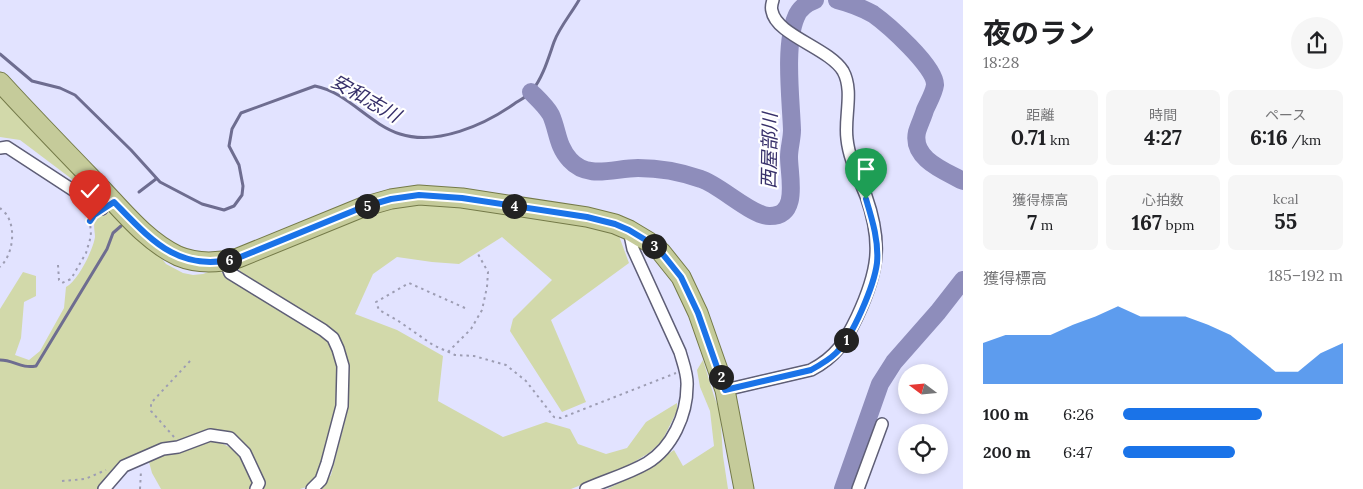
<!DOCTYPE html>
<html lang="ja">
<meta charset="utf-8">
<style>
body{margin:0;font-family:Lora,"Noto Sans JP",serif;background:#f6f6f6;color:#202124;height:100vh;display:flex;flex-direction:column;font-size:19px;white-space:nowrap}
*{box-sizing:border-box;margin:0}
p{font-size:16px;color:#757577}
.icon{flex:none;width:28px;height:28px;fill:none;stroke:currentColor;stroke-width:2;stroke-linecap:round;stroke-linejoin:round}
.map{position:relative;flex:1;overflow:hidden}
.panel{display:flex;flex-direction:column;background:#fff;width:400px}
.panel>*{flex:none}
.needle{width:32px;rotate:286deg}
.buttons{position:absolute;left:898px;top:364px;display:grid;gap:10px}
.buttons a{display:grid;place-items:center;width:50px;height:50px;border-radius:50%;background:#fff;box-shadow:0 2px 8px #0003;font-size:25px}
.pin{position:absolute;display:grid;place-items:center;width:42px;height:42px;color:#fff;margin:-51px -21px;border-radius:50% 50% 50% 0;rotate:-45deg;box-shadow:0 0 5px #0007}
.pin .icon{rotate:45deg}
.km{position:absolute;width:25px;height:25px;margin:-12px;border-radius:50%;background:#222;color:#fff;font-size:14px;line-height:25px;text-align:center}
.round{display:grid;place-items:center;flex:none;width:52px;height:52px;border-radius:26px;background:#f6f6f6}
.headline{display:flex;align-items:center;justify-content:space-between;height:85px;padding:0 20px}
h1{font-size:28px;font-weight:700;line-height:38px}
.figures{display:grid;grid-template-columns:repeat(3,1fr);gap:8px;height:85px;padding:5px 20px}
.figures div{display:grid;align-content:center;border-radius:8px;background:#f6f6f6;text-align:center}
.figures b{font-size:21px;font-weight:700}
.figures small{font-size:14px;font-weight:400}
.figures p{font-size:14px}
.chart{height:140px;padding:10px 20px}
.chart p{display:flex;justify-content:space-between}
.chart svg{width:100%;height:90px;margin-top:5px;fill:#1a73e8;opacity:.7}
ul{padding:0 20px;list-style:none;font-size:16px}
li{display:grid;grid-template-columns:80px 60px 1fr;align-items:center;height:38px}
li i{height:12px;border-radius:6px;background:#1a73e8}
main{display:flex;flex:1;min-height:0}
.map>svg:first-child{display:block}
</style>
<main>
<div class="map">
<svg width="963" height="489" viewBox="0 0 963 489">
<rect width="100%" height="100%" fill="#e2e3ff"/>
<g fill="#d2d9aa">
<path d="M0,94l14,18 83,86 -77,-58 -20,-3z"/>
<path d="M430,203l108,13 69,13 12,7 10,27 -78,57 35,82 -24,10 -52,-81 3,-12 39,-39 -50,-43 -43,27 -27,-2 -35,-5 -24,17 -18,40 42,16 46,26 -5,45 65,36 43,-15 24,7 8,15 28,10 21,-6 19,-26 31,-19v8l-15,30 -13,12 -25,15 -53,21h-252l12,-14 16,-62 2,-45 -12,-32 -12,-12 -84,-51 -4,-7 87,-33 53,-23z"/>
<path d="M110,210l48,44 8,10 17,9 10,2 10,-1 13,-5 112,69 11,26 -1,41 -14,54 -7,17 -7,10 -10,3h-39l-25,-53 -38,-2 -27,8 -33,14 -39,33h-99v-180l23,-37 13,4v20l-12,6 -3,36 -6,17 14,5 11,-9 24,-43 2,-21c12,-6 27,-37 29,-50 0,-5 -2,-12 0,-16 2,-6 10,-9 15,-11z"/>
<path d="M703,360l11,36 6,16 3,44 5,33h-121l35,-17 32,-22 9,16 31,-20 -4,-35 -10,-24 -3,-17z"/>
<path d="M209,440c31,7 32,16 45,43l-4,6h-89l-9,-16 -3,-11 16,-8 14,-1z"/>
</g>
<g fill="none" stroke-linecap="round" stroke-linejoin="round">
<g stroke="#6e6d90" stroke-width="3">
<path d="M0,54l32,27 28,7 15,7 56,55 29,32 42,22 22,6 10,-4 8,-11 1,-9 -4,-21 -10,-19 3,-17 9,-16 74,-27c32,6 54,38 85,48 37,12 84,-9 114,-30 6,-4 14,-8 18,-13 11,-14 16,-32 22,-49 5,-14 17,-28 25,-42"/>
<path d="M139,192l17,-13"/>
<path d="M0,360c14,0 21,9 36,6l71,-117 6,-16 8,-7"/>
</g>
<g stroke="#8e8dbb" stroke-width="18">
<path d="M837,0c12,3 25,8 36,14 14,10 63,53 62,71 -1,8 -7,18 -10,25 -2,7 -6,15 -8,22 -6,27 28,39 46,49"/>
<path d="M531,92c7,7 15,14 20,23 7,16 6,31 19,45 18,20 44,8 68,8 21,0 43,4 63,11 19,6 52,38 69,37 30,0 19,-40 19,-59 0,-9 3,-18 3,-27 -1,-30 -8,-85 4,-113 3,-8 11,-14 19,-17"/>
<path d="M843,489l37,-105 14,-22 44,-50 25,-32"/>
</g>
<defs>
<g id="street">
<path d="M0,148l7,-1 95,62"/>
<path d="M225,261l5,12 93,57 10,8 5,11 5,17 -1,40 -15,57 -6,17 -9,9"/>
<path d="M725,390l86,-20c25,-13 34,-28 46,-53 21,-45 26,-73 9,-121 -7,-18 -17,-37 -19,-57 -3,-22 7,-48 -4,-68 -14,-23 -67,-36 -71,-60 -1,-3 0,-8 1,-11"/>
<path d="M104,489l20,-23 39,-17 15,-2 32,-12 20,3 15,15 14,30 -3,6"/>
<path d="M586,489c20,-9 42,-15 61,-26 25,-15 40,-48 40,-77 1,-11 -4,-23 -7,-34l-47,-103 -4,-19"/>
<path d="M858,489l24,-65"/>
</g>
<path id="primary" d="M0,82c32,35 65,69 98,103 24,25 48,56 80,71 19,8 40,7 60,2l125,-51 28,-8 28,-4 43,3 125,19 28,7 14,6 20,12 12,10 20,25 17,36 27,77 19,99"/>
</defs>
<use href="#street" stroke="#5e5e76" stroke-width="14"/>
<use href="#primary" stroke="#747a48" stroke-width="21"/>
<g stroke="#9d9db3" stroke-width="2" stroke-dasharray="2.5 4" stroke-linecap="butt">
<path d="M0,208c2,2 7,6 8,9 8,15 4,39 -8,50"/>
<path d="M58,265l1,15 3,3 9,-4 15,-26 5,-17 -1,-15 3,-5"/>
<path d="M465,308l-56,-25 -33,19 3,8 18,10 36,25 22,10 19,1 32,9 20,16 28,36 7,1 115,-45"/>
<path d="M448,352l23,-23 11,-19 5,-23 1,-15 -10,-18"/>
<path d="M174,437l-23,-26v-8l40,-43"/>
<path d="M62,481l23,-2 21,-9"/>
<path d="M140,489l1,-18"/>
</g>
<use href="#street" stroke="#fff" stroke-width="11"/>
<use href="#primary" stroke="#c5cb9a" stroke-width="19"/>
</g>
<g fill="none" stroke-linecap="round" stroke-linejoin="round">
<defs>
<path id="route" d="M90,221l4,-6 20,-13c37,38 65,72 124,56l125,-51 28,-8 28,-4 43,3 125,19 28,7 14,6 20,12 12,10 20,25 17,36 27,77 86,-20c9,-5 18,-10 25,-17 17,-17 38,-67 41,-90 2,-22 -5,-44 -11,-64"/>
</defs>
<use href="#route" stroke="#fff" stroke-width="10"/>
<use href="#route" stroke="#1a73e8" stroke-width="6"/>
</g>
<g text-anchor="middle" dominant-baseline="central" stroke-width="4.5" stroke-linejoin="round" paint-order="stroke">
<g font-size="19" font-style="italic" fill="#37306a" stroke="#fff">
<text transform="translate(366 98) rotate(30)">安和志川</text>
<text transform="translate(769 151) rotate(-89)">西屋部川</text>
</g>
</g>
</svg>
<div class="buttons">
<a><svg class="needle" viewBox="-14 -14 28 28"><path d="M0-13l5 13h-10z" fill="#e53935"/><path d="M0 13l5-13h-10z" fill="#757577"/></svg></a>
<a><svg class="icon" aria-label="locate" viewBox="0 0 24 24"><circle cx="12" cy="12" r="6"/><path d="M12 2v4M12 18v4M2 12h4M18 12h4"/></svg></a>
</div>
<div class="pin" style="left:866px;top:199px;background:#1e9e55"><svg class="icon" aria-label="arrive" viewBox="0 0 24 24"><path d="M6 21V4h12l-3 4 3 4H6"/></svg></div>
<div class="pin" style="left:90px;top:221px;background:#d93025"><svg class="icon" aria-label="check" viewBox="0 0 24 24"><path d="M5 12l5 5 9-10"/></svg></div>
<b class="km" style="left:846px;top:340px">1</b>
<b class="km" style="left:721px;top:377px">2</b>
<b class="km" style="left:654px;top:246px">3</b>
<b class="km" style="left:514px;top:206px">4</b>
<b class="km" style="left:367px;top:206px">5</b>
<b class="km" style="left:229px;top:260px">6</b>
</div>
<section class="panel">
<div class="headline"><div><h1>夜のラン</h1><p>18:28</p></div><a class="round"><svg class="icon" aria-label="share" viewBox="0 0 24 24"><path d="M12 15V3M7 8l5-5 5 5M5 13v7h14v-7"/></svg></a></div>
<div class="figures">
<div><p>距離</p><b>0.71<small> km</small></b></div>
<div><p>時間</p><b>4:27</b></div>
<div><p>ペース</p><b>6:16<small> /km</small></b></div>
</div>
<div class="figures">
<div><p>獲得標高</p><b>7<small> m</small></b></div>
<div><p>心拍数</p><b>167<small> bpm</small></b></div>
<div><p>kcal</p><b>55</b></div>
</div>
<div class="chart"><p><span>獲得標高</span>185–192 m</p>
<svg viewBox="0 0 160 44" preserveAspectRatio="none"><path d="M0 44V24L10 20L20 20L30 20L40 15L50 11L60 6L70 11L80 11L90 11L100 15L110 20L120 29L130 38L140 38L150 29L160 24V44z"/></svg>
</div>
<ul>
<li><b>100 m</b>6:26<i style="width:63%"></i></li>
<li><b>200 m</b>6:47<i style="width:51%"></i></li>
</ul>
</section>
</main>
